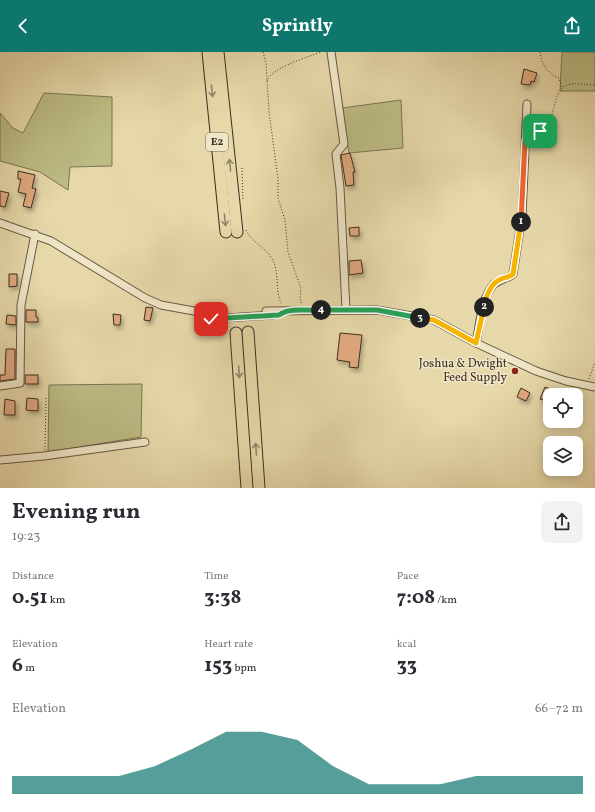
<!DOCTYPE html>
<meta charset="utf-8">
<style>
body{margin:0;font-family:Vollkorn,serif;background:#f2f2f3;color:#2b2b33;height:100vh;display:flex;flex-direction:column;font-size:15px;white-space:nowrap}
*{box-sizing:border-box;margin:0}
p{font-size:13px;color:#7c7c81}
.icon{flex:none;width:22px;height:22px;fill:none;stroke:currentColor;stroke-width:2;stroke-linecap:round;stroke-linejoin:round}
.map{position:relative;height:436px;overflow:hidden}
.panel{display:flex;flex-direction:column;background:#fff;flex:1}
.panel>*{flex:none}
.tools{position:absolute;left:543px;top:336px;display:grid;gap:8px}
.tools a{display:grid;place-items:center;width:40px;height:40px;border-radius:8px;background:#fff;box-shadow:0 2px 10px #0003;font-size:20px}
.pin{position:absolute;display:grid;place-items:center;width:34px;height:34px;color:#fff;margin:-17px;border-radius:8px;box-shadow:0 2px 6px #0006}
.km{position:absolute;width:20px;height:20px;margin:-10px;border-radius:50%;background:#222;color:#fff;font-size:11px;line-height:20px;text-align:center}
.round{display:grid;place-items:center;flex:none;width:42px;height:42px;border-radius:8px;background:#f2f2f3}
.head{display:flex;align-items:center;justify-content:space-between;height:68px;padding:0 12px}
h1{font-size:22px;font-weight:700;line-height:30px}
.metrics{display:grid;grid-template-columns:repeat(3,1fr);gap:6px;height:68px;padding:4px 12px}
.metrics div{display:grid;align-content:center}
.metrics b{font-size:20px;font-weight:700}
.metrics small{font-size:11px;font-weight:400}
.metrics p{font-size:11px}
.chart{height:112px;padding:8px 12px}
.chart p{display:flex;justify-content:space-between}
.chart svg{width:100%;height:72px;margin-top:4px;fill:#0f766e;opacity:.7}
header{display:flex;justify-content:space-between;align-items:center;height:52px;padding:0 12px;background:#0f766e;color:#fff;font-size:18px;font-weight:700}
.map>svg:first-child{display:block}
</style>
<header><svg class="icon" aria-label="back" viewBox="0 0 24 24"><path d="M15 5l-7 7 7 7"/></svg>Sprintly<svg class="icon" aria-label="share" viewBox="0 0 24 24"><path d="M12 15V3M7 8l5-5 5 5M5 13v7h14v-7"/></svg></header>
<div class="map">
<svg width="595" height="436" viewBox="0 0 595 436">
<defs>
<filter id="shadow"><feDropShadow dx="2" dy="3.5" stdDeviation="2" flood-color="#0004"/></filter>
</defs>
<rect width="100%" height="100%" fill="#e6d8a9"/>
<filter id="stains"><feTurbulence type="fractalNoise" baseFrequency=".005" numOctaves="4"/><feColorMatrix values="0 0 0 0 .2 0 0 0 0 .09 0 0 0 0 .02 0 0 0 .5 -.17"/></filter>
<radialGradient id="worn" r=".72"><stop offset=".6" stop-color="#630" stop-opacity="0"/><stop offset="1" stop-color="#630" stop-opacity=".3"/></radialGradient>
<g fill="#bcbc84" stroke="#7c7552">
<path d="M562,0h33v39h-35z"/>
<path d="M44,41l68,4v69l-42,1 -2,23 -28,-18 -40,-11v-48l13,15 10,5z"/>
<path d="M401,48l2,48 -54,5 -7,-45z"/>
<path d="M142,332l-1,53 -93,15 1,-67z"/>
</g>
<g fill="#e1a980" stroke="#3d2e21" filter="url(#shadow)">
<path d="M524,17l13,4 -3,9 -3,-1 -1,4 -9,-1z"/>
<path d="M350,101l5,19h-2l1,13 -8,1 -5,-31z"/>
<path d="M18,119l17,4 -3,13 4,1 -5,19 -8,-2 3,-12 -8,-2 3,-13h-3z"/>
<path d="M0,139l9,2 -4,14 -5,-1z"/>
<path d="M359,175v9h-9l-1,-8z"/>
<path d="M361,208l2,13 -14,2v-14z"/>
<path d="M9,222h8v12l-8,1z"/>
<path d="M146,255l7,1 -3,13 -6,-1z"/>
<path d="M26,258h10v7l2,1v4h-12z"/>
<path d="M113,262l8,1 -1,10h-6z"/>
<path d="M7,263l9,1v9l-10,-1z"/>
<path d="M340,281l22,2 -4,33 -9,-1 1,-5 -13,-2z"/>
<path d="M6,297h9v30l-15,2v-6h5z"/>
<rect x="25" y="323" width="13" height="9"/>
<path d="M545,335l8,3 -4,12 -9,-3z"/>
<path d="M521,336l9,5 -4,8 -9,-4z"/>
<path d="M27,346l11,1v12l-12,-1z"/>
<path d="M5,347l10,2v14h-11z"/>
</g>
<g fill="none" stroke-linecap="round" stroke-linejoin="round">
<defs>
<g id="minor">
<path d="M331,0l13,92 -8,10 4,34 6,121"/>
<path d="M0,171l51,18 94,57 16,7 33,6 17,8 62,-4"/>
<path d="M266,259l111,-1 57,10 42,23 60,28 30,10 29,6"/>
<path d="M476,291c4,-18 5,-45 18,-59 6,-5 13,-5 19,-10l9,-58 5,-112"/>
<path d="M0,334l20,-3 1,-78 14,-71"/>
<path d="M0,408l44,-4 101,-14"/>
</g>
<g id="highway">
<path d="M208,0l18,180"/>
<path d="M218,0l19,180"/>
<path d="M248,280l11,156"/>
<path d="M236,281l11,155"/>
</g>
</defs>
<use href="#minor" stroke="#675843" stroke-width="9"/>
<use href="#highway" stroke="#3d2e21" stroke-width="13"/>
<g stroke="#3d2e21" stroke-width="1" stroke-dasharray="1 2" stroke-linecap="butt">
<path d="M263,0l3,11 3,49 9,67v19l7,22 3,32 13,36 -1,11 2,5"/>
<path d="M540,0c2,12 7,22 19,26l3,10"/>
<path d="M267,29c4,-13 41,-24 54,-29"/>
<path d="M532,84c7,-5 14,-11 18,-18 6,-9 4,-28 17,-33 7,-3 20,0 28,0"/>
<path d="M242,116l1,32"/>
<path d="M246,178c6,13 23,19 28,33 5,12 1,26 7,40"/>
<path d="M589,327l6,-17"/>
<path d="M45,398l1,-52"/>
</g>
<use href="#minor" stroke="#efe6c7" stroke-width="7"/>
<use href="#highway" stroke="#e6d8a9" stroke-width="11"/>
</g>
<defs><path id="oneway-shaft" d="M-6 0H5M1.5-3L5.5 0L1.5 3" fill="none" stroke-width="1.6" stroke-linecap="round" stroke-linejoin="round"/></defs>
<g stroke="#928365">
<use href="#oneway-shaft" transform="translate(212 39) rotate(84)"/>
<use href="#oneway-shaft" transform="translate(230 113) rotate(-96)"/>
<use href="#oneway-shaft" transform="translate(225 168) rotate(84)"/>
<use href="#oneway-shaft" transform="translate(239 320) rotate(86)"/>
<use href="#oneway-shaft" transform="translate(256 397) rotate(-94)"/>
</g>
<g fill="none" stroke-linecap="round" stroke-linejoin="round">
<defs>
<path id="split-1" d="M521,170l4,-81 15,-10"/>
<path id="split-2" d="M484,255c2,-10 7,-24 17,-28 5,-2 7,-1 12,-5l8,-52"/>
<path id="split-3" d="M420,266l14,2 42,23 8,-36"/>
<path id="split-4" d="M321,258h56l43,8"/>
<path id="split-5" d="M211,267l68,-4c11,-8 28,-4 42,-5"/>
</defs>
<use href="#split-1" stroke="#fff" stroke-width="8"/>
<use href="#split-2" stroke="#fff" stroke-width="8"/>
<use href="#split-3" stroke="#fff" stroke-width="8"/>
<use href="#split-4" stroke="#fff" stroke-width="8"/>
<use href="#split-5" stroke="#fff" stroke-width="8"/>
<use href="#split-1" stroke="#f0652b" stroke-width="5"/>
<use href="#split-2" stroke="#f5b400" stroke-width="5"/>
<use href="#split-3" stroke="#f5b400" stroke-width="5"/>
<use href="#split-4" stroke="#22a559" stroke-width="5"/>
<use href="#split-5" stroke="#22a559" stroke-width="5"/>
</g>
<circle fill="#8f2418" stroke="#efe6c7" stroke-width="1.5" cx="515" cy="319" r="4"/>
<g text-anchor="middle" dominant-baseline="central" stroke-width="3" stroke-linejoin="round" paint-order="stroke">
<rect fill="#efe6c7" stroke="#726553" stroke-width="1" x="206" y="81" width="22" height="18" rx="3"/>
<g font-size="11" font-weight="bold" fill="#3d2e21">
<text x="217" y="90">E2</text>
</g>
<g font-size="12" fill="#3d2e21" stroke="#efe6c7" text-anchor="end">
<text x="507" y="312">Joshua &amp; Dwight<tspan x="507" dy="14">Feed Supply</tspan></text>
</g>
</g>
<rect width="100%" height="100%" filter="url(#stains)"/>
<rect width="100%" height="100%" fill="url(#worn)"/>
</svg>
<div class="tools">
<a><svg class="icon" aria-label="locate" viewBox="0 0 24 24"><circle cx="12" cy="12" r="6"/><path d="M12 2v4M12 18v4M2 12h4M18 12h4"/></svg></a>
<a><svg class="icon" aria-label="layers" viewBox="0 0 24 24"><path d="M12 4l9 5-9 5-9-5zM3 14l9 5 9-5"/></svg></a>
</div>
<div class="pin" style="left:540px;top:79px;background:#1e9e55"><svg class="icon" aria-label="arrive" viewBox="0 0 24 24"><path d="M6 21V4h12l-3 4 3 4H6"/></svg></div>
<div class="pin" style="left:211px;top:267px;background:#d93025"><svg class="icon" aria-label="check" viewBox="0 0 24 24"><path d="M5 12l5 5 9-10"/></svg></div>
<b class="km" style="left:521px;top:170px">1</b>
<b class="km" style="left:484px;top:255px">2</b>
<b class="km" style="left:420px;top:266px">3</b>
<b class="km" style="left:321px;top:258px">4</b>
</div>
<section class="panel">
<div class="head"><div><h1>Evening run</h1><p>19:23</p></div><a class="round"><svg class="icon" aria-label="share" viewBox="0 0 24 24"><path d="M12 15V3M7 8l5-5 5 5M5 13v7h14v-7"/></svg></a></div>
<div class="metrics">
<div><p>Distance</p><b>0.51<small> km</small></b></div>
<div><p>Time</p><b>3:38</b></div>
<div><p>Pace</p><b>7:08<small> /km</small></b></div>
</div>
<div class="metrics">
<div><p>Elevation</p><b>6<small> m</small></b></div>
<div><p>Heart rate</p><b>153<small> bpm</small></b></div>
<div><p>kcal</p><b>33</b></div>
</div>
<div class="chart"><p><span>Elevation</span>66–72 m</p>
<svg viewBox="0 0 160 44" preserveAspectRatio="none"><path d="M0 44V33L10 33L20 33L30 33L40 27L50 17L60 6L70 6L80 11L90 27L100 38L110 38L120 38L130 33L140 33L150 33L160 33V44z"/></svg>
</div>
</section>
